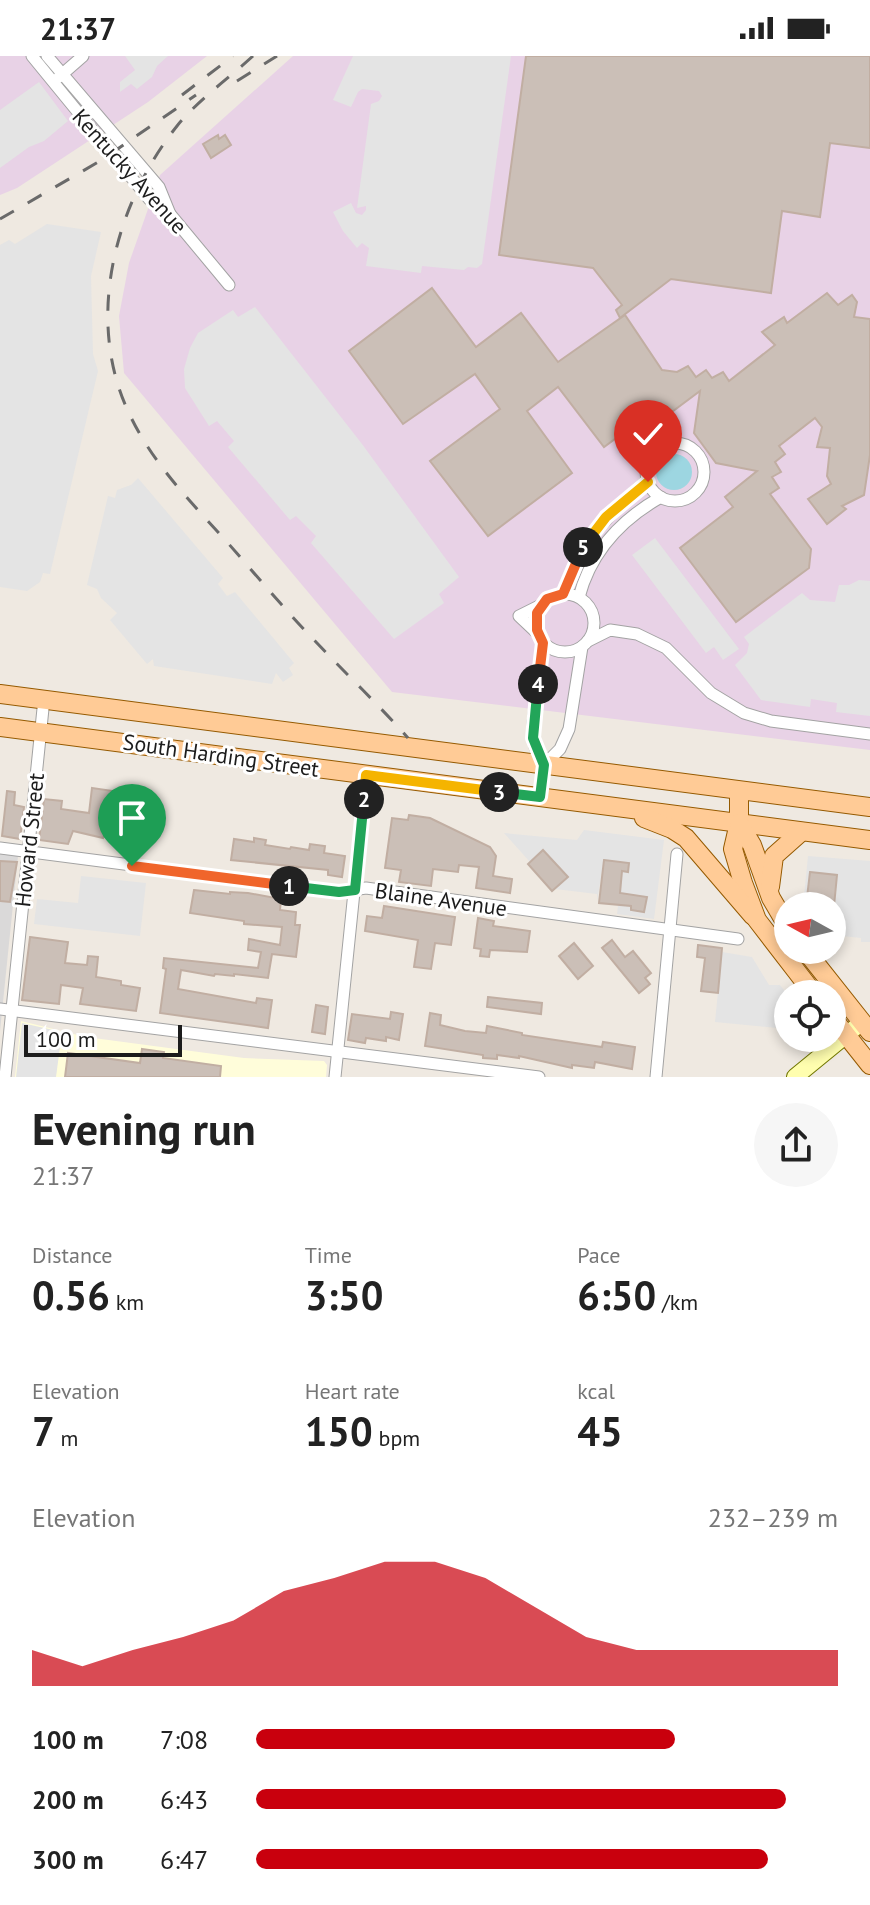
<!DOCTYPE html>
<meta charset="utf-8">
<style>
body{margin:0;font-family:"PT Sans",sans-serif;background:#f6f6f6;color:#222;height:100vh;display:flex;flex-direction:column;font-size:30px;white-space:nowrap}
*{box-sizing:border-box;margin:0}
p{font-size:26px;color:#767676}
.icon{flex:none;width:44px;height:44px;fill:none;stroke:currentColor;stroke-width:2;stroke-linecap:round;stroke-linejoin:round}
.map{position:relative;height:1021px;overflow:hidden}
.drawer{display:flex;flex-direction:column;background:#fff;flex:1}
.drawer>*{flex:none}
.needle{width:52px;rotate:278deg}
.controls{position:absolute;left:774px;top:836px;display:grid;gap:16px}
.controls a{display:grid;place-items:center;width:72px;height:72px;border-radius:50%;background:#fff;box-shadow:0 4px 12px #0003;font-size:40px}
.scale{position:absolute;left:24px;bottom:20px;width:158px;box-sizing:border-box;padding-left:8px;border:4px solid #1c1c1c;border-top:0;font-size:22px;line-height:28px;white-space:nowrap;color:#1c1c1c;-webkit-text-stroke:6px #fff;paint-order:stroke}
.pin{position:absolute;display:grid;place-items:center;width:68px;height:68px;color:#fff;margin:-82px -34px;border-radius:50% 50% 50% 0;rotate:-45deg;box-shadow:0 0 8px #0007}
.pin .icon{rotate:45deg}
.km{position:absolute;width:40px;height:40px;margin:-20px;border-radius:50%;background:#222;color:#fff;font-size:22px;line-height:40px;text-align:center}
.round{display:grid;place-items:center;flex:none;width:84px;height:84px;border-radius:42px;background:#f6f6f6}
.overview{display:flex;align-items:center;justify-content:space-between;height:136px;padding:0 32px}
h1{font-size:44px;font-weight:800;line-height:60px}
.metrics{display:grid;grid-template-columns:repeat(3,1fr);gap:12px;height:136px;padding:8px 32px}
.metrics div{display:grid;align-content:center}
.metrics b{font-size:40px;font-weight:800}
.metrics small{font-size:22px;font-weight:400}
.metrics p{font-size:22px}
.chart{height:224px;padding:16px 32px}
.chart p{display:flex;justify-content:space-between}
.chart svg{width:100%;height:144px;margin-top:8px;fill:#c9000d;opacity:.7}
ul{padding:0 32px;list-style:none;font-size:26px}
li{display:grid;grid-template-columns:128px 96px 1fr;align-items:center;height:60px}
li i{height:20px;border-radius:10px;background:#c9000d}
.status{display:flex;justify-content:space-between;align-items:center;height:56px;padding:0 40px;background:#fff;direction:ltr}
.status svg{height:22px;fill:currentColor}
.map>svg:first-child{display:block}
</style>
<div class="status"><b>21:37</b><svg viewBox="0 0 49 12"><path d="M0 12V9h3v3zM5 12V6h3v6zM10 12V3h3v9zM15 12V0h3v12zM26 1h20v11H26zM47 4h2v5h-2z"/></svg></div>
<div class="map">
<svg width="870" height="1021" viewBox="0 0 870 1021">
<rect width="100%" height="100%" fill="#efe9e1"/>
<path fill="#dad9d9" d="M0,798l18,2 -18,175z"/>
<g fill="#e8d2e6">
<path d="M0,0h207l-59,46 -131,86 -17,7z"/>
<path d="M293,0h577v694l-478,-58 -268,-319 -5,-57 10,-53 31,-88z"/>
</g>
<path fill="#fffdda" d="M21,965l65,16 158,21 80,3 3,4 -1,12h-311z"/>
<g fill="#e4e4e4">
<path d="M125,0h43l-11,10 -5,11 -15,12 -6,-5 -11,8v-10l15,-12z"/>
<path d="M353,0h158l-29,208 -5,4 -9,-1 -4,3 -42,-4 -1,7 -55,-7 3,-18 -7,-5 -5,5 -14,-17 -10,-19 18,-9 5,10 6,2 4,-5v-4l-9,2 14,-104 8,-3 3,-5 -3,-5 -17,-2 -4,3 -7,15 -18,-7z"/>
<path d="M39,26l29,39 -24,20 -15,6 -29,21v-58z"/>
<path d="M47,168l54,8 -10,44 2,78 5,17 -48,203 -7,-1 -3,9 -13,9 -27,-4v-342l9,-5 6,4z"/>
<path d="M255,251l107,137 97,133 -20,17 5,9 -50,36 -83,-96 5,-7 -20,-20 -6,4 -62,-73 6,-6 -17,-20 -8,5 -24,-38 -1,-19 6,-21 8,-15 35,-23 5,7z"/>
<path d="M138,422l85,100 -5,6 9,12 8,-4 59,71 -5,5 4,7 -10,7 -7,-9 -4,11 -118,-18 -1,-7 -6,5 -37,-44 7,-7 -16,-15 -4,-9 -10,-4 21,-89 7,2 2,-8 14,-5z"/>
<path d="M655,482l84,111 -16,11 -9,-13 -8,6 -74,-98z"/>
<path d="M859,524l11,1v135l-34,-4 1,-9 -26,-4 -1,8 -49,-7 -26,-35 12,-12 2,-9 -5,-7 58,-44 8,7 25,2 4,-17h10z"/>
<path d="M584,774l80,10 -10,79 -37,-5 5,-43 -18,-11 -7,41v-7l-42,-5 12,-12 -23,-26 -14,11 -26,-29 73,7z"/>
<path d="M808,800l62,5v81h-9v-4l-29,-3v-29h-29z"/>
<path d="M81,820l65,7 -6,53 -106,-12 3,-25 41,4z"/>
<path d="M722,896l30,5 17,28h11l8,10v34l-73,-7z"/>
<path d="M22,967l40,9 -6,45h-40z"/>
</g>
<circle fill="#9dd6e1" cx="674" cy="416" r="18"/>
<g fill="#cbbfb7" stroke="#c1aea2" stroke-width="2">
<path d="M526,0h344v92l-40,-5 -10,74 -38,-6 -11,82 -100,-14 -51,39 -4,-8 6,-5 -29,-37 -94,-13z"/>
<path d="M218,79l1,4 6,-4 6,10 -20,13 -8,-14z"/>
<path d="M432,232l44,59 45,-34 37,49 67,-47 37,55 15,2 11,-6 8,11 10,-7 6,8 11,-6 6,9 46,-36 -13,-13 22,-15 3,6 40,-30 11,12 14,-10 5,7 -3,15 16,2v136l-6,40 -22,11 4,3 -19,15 -19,-25 23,-15 -4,-8 3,-28 -13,-1 5,-20 -7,-9 -36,28 6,8 -10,8 6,10 -9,5 7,11 -9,6 41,55 -2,19 -73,54 -56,-74 53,-41 -8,-10 32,-26 -41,-8 -22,-30 6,-42 -35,26 -7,-10 -54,40 -46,-60 -31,24 45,62 -84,63 -58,-75 70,-52 -25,-35 -72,50 -54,-73z"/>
<path d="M92,732l21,3 -4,33 19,2 -2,12 -22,-3 -1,3 -30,-7 -5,13 -29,-4 5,-41 18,2 -1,8 28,4z"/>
<path d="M7,735l8,1 -1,13 10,2 -4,32 -18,-3z"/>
<path d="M409,759l21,3 60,29 6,9 -3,20 19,3 -2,14 -34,-5 3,-21 -20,-2 -1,7 -25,-3 -2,17 -32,-4 2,-12 -16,-2 7,-50 16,2z"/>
<path d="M254,782l12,2 -1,5 25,4 1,-2 18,3 1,-6 15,2 -1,7 21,3 -3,21 -14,-2v-5l-97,-10 3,-21 20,3z"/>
<path d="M543,794l25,27 -16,14 -24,-27z"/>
<path d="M604,804l25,3 -1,9 -6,-1 -2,22 27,4 -3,15 -13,-2v-4l-32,-3z"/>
<path d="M0,805l17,1 -7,40 -10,-1z"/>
<path d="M810,816l27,3 -3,31h-28z"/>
<path d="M194,834l36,4v-2l18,1 33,6 -1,11 16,2 -1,13h5l-4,32 -24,-3 -4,24 -34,-4v2l-19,-2 -1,2 -33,-6 -3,19 78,14 1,-5 15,2 -4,28 -108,-15 6,-44 -3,-1 1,-10 94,10 3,-16 -13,-2 1,-11 31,6 2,-18 -38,-3v-3l-54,-8z"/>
<path d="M384,850l71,11 -4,28 -16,-2 -4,26 -17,-2 4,-27 -53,-9 2,-15 15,2z"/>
<path d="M478,862l16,3 -1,5 37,5 -3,21 -37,-2 -1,7 -9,-1 1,-7 -7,-1z"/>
<path d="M30,881l38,5 -3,21 22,2 1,-9 10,1 -2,20 25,4v4l19,3 -4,23 -56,-7 3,-16 -22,-3 -2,19 -37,-4z"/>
<path d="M612,884l13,17 8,-6 18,22 -6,5 5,6 -11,9 -37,-45z"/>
<path d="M574,887l19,23 -15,13 -19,-23z"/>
<path d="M698,889l24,3 -4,45 -17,-2 4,-33 -8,-1z"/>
<path d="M488,941l54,6 -1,11 -54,-7z"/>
<path d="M316,949l12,2 -3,27 -13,-2z"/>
<path d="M391,956l12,2 -4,26 -13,-3v4l-20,-3 -1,5 -17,-3 4,-26 38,5z"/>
<path d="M430,957l11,2 -1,10 25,6 21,2 1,-7 35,7v2l80,12 1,-5 32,5 -3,22 -37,-7 -1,6 -22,-3v3l-53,-12v2l-22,-3v4l-14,-1v-3l-58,-9z"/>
<path d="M142,993l22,3 -1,6 58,8 -1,11h-155l3,-24 72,10z"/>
</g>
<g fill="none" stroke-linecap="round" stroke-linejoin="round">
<defs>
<g id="street">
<path d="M32,0l117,143 21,15 59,71"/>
<path d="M47,0l112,131 11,27"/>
<path d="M59,21l24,-21"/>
<circle cx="675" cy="416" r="29"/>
<circle cx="565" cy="567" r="29"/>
<path d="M563,538c16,-50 46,-81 85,-114"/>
<path d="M579,541c12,-45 43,-78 82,-100"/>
<path d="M537,577l-18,-17 22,-11"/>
<path d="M588,585l22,-11 27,4 29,14 45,45 33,20 27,8 99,13"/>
<path d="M544,709l16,-16 9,-20 13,-82"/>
<path d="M540,741l4,-32 -9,-18 -2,-24 10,-80"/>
<path d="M0,792l339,44 27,-4 372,51"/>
<path d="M0,953l539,68"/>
<path d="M5,1021l39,-378"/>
<path d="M335,1021l31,-302"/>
<path d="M656,1021l21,-223"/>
</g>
<path id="secondary" d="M795,1021l67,-55"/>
<g id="primary">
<path d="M0,638l870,113"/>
<path d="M0,671l870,113"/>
<path d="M739,735v32l-6,26 10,34 14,37 57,74"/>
<path d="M644,762l28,11 14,9 67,78"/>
<path d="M739,767l13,22 19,53 17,29"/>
<path d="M770,831l4,-31 27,-24"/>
<path d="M805,894l65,82"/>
<path d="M832,961l38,48"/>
</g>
</defs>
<use href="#street" stroke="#a3a3a3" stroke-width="13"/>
<use href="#secondary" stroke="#717700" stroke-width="18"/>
<use href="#primary" stroke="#955a00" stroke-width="20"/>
<use href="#street" stroke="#fff" stroke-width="11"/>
<use href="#secondary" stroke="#fffeaf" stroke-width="16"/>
<use href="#primary" stroke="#ffcb96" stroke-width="18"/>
<g stroke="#6a6a6a" stroke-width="3" stroke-dasharray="16 16" stroke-linecap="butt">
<path d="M253,0c-25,23 -55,44 -76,70 -62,78 -92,192 -49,285 23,51 62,90 99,131 29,33 58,68 89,100 30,32 63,63 92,96"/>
<path d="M237,25l40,-25"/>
<path d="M182,39l51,-39"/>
<path d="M0,163l100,-58 96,-66"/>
</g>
</g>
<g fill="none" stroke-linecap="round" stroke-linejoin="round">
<defs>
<path id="split-1" d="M132,810l157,20"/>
<path id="split-2" d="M289,830l50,6 16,-2 9,-91"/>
<path id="split-3" d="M364,743l2,-24 133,17"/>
<path id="split-4" d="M499,736l41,5 4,-32 -11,-27 5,-54"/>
<path id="split-5" d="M538,628l5,-41 -6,-13v-17l10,-14 16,-5 20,-47"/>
<path id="split-6" d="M583,491l23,-30 42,-35"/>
</defs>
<use href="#split-1" stroke="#fff" stroke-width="16"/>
<use href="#split-2" stroke="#fff" stroke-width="16"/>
<use href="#split-3" stroke="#fff" stroke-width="16"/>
<use href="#split-4" stroke="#fff" stroke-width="16"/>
<use href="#split-5" stroke="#fff" stroke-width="16"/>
<use href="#split-6" stroke="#fff" stroke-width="16"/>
<use href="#split-1" stroke="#f0652b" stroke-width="10"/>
<use href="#split-2" stroke="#22a559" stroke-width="10"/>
<use href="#split-3" stroke="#f5b400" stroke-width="10"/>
<use href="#split-4" stroke="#22a559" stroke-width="10"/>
<use href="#split-5" stroke="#f0652b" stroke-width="10"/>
<use href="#split-6" stroke="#f5b400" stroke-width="10"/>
</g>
<g text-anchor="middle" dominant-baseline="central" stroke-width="6" stroke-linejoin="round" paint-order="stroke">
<g font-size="22" fill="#1c1c1c" stroke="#fff">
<text transform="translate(130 115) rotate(48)">Kentucky Avenue</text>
<text transform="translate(221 699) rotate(8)">South Harding Street</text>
<text transform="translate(29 784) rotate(-84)">Howard Street</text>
<text transform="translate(441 843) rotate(8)">Blaine Avenue</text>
</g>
</g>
</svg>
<div class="controls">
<a><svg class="needle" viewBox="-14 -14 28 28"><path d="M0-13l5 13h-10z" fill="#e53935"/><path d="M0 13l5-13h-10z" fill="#767676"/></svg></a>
<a><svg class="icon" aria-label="locate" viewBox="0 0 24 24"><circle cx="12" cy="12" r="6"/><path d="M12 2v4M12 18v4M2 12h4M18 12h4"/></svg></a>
</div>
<div class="scale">100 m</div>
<div class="pin" style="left:132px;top:810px;background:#1e9e55"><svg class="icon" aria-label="arrive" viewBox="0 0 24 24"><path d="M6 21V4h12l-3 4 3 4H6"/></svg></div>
<div class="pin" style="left:648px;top:426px;background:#d93025"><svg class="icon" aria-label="check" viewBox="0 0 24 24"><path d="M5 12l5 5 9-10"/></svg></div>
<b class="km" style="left:289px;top:830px">1</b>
<b class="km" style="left:364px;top:743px">2</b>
<b class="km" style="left:499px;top:736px">3</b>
<b class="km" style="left:538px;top:628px">4</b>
<b class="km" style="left:583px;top:491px">5</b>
</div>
<section class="drawer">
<div class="overview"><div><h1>Evening run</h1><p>21:37</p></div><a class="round"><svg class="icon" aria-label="share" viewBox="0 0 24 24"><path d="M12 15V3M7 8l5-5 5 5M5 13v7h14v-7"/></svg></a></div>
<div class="metrics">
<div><p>Distance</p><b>0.56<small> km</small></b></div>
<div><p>Time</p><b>3:50</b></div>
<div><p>Pace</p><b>6:50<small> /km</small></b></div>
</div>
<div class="metrics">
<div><p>Elevation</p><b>7<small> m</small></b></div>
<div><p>Heart rate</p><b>150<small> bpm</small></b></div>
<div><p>kcal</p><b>45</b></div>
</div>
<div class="chart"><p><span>Elevation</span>232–239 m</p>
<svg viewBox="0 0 160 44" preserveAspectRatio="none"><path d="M0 44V33L10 38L20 33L30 29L40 24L50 15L60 11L70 6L80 6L90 11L100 20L110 29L120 33L130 33L140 33L150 33L160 33V44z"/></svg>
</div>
<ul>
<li><b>100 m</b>7:08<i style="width:72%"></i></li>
<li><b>200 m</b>6:43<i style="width:91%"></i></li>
<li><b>300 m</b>6:47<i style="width:88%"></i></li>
</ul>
</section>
